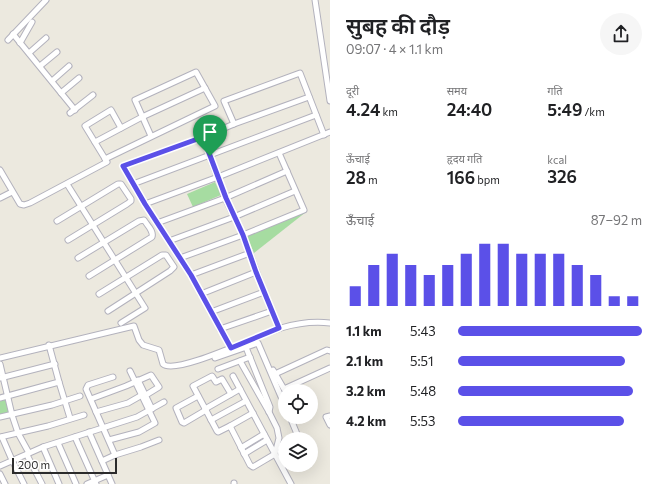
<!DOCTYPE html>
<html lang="hi">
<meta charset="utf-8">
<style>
body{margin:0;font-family:Commissioner,"Noto Sans Devanagari",sans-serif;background:#f6f6f6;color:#202124;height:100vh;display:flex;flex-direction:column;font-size:15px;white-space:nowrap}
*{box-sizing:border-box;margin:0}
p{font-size:13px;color:#757577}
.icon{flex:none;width:22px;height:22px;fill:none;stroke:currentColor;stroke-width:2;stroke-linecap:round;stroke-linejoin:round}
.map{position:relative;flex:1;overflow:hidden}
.drawer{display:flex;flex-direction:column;background:#fff;width:328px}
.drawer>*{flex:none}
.controls{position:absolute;left:278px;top:384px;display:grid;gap:8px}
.controls a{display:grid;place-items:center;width:40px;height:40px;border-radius:50%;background:#fff;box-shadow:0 4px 16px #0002;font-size:20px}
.scale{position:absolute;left:12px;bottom:10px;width:105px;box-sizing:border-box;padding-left:4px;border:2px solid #2b2b2b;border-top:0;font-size:11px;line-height:14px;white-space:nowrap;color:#2b2b2b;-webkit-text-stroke:3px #fff;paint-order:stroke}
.pin{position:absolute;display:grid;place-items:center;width:34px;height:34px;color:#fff;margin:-41px -17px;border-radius:50% 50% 50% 0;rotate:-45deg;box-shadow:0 0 4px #0007}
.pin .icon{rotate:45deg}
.round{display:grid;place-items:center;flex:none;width:42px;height:42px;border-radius:21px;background:#f6f6f6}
.head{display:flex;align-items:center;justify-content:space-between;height:68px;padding:0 16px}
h1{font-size:22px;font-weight:600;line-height:30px}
.figures{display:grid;grid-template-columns:repeat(3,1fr);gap:6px;height:68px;padding:4px 16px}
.figures div{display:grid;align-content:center}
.figures b{font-size:17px;font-weight:600}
.figures small{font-size:11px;font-weight:400}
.figures p{font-size:11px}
.chart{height:112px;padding:8px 16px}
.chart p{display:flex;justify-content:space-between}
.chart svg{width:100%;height:72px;margin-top:4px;stroke:#5b50e8;stroke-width:6}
ul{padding:0 16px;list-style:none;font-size:13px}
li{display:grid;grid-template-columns:64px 48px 1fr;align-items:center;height:30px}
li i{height:10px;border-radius:5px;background:#5b50e8}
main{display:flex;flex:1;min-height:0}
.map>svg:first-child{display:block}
</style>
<main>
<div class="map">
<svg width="330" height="484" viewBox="0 0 330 484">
<rect width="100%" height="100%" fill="#ece9df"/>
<g fill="#a6dca1">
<path d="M215,182l6,13 -28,12 -6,-13z"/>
<path d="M306,212l-52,41 -8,-18z"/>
<path d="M6,398l5,15 -11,3v-17z"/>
</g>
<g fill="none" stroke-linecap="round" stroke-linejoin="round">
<defs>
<g id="minor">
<path d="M315,0l15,101"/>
<path d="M13,34l62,76"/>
<path d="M8,40l38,-40"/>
<path d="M20,43l12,-21"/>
<path d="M29,53l17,-15"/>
<path d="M40,66l17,-14"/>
<path d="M52,81l17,-15"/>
<path d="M61,93l18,-15"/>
<path d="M70,113l23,-18"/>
<path d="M234,124l-10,-23 76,-28 24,62"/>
<path d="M203,137l22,61 18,37 21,57 15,36"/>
<path d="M95,142l47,-25 63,-29"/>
<path d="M105,159l110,-53 -19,-34 -61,28 16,36"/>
<path d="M0,170l20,34 4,1 6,-2 77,-41 -22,-36 26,-16 10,18"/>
<path d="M67,184l78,124 -24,15"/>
<path d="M133,184l183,-69"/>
<path d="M0,198l12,-6"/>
<path d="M145,204l73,-27 112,-45"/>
<path d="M57,221l61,-37h3l10,15v2l-4,3 -59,36"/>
<path d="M157,223l68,-25 62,-27"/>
<path d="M169,241l65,-24 61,-26"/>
<path d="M78,258l61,-37 5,-1c3,5 10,11 8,17l-63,39"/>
<path d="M180,258l63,-23 61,-25 -25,-57"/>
<path d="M191,275l59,-22"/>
<path d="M99,294l63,-39h4l8,12 -4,4 -62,40"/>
<path d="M201,294l55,-22"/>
<path d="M211,312l53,-20"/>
<path d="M220,329l52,-18"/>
<path d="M49,345l10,37"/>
<path d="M245,345l25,62 -1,5"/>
<path d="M231,348l-40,-73 -46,-71 -22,-38 80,-29 31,-13 75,-27"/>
<path d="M0,358l134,-32 5,14 4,5 16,5 4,14c13,12 99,-31 118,-36 17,-5 32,-7 49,-5"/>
<path d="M215,358l43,-15 27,63"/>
<path d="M0,364l12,51 6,18 11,20 -2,2 15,29"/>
<path d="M218,369l32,-12"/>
<path d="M273,370l11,19 46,-21"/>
<path d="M275,374l52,-24 3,1"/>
<path d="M233,376l58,108"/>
<path d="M113,377l-25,8 -2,4 29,66 26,-8 18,-7"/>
<path d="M0,378l55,-14"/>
<path d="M138,380l14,29"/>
<path d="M231,394l-9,-15 -6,3 -4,-6 -19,10 24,45 1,1 12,-6 20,39 3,2 22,-13 4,-16 -2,-10 -8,-16 -29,-51"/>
<path d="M198,396l-22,12 6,14 2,1 22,-13"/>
<path d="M0,398l59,-16 11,36"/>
<path d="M91,399l35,-13 25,-11 8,12 -13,8"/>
<path d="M205,409l35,-20"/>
<path d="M96,412l32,-9 14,-8"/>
<path d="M330,416l-4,1 4,8"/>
<path d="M0,417l52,-12 28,-9"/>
<path d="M290,417l7,17v2l-5,3"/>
<path d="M211,420l35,-19"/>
<path d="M230,426l23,-13"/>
<path d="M89,432l23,52"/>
<path d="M0,437l48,-11 36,-11"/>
<path d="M2,437l10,23 12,24"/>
<path d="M75,437l21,47"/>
<path d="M109,440l30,-8 16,-9 -25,-52"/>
<path d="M58,443l18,41"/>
<path d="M43,447l16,37"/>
<path d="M241,448l23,-14"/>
<path d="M244,454l23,-14"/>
<path d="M102,461l13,-6"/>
<path d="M0,466l43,-19 94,-30 27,-15"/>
<path d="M0,474l5,10"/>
<path d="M234,483v1"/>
<path d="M87,484l21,-9"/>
</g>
</defs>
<use href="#minor" stroke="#b3b2bd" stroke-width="7"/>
<use href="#minor" stroke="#fff" stroke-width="5"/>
</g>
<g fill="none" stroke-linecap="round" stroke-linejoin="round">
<defs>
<path id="route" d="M203,137l23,61 17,37 13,37 23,56 -48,20 -40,-73 -46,-71 -22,-38z"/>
</defs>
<use href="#route" stroke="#fff" stroke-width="8"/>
<use href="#route" stroke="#5b50e8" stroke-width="5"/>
</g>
</svg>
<div class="controls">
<a><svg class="icon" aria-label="locate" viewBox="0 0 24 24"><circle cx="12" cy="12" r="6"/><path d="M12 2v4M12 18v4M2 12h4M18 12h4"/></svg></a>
<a><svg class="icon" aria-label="layers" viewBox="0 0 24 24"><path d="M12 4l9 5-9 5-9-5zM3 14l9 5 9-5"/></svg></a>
</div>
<div class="scale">200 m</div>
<div class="pin" style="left:210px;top:156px;background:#1e9e55"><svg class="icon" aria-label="arrive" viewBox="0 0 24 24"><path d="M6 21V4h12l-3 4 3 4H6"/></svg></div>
</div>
<section class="drawer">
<div class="head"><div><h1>सुबह की दौड़</h1><p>09:07 · 4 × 1.1 km</p></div><a class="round"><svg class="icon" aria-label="share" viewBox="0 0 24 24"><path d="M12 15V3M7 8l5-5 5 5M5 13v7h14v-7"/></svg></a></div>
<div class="figures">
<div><p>दूरी</p><b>4.24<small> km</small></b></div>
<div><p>समय</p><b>24:40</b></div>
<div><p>गति</p><b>5:49<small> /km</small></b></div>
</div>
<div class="figures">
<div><p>ऊँचाई</p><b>28<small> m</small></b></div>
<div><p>हृदय गति</p><b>166<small> bpm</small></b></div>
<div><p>kcal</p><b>326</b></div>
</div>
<div class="chart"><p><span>ऊँचाई</span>87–92 m</p>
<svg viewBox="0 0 160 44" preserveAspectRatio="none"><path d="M5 44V32M15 44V19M25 44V12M35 44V19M45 44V25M55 44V19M65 44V12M75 44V6M85 44V6M95 44V12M105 44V12M115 44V12M125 44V19M135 44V25M145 44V38M155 44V38"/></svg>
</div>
<ul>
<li><b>1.1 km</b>5:43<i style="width:100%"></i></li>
<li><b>2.1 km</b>5:51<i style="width:91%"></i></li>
<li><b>3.2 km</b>5:48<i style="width:95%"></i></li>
<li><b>4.2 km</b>5:53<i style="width:90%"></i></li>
</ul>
</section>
</main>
